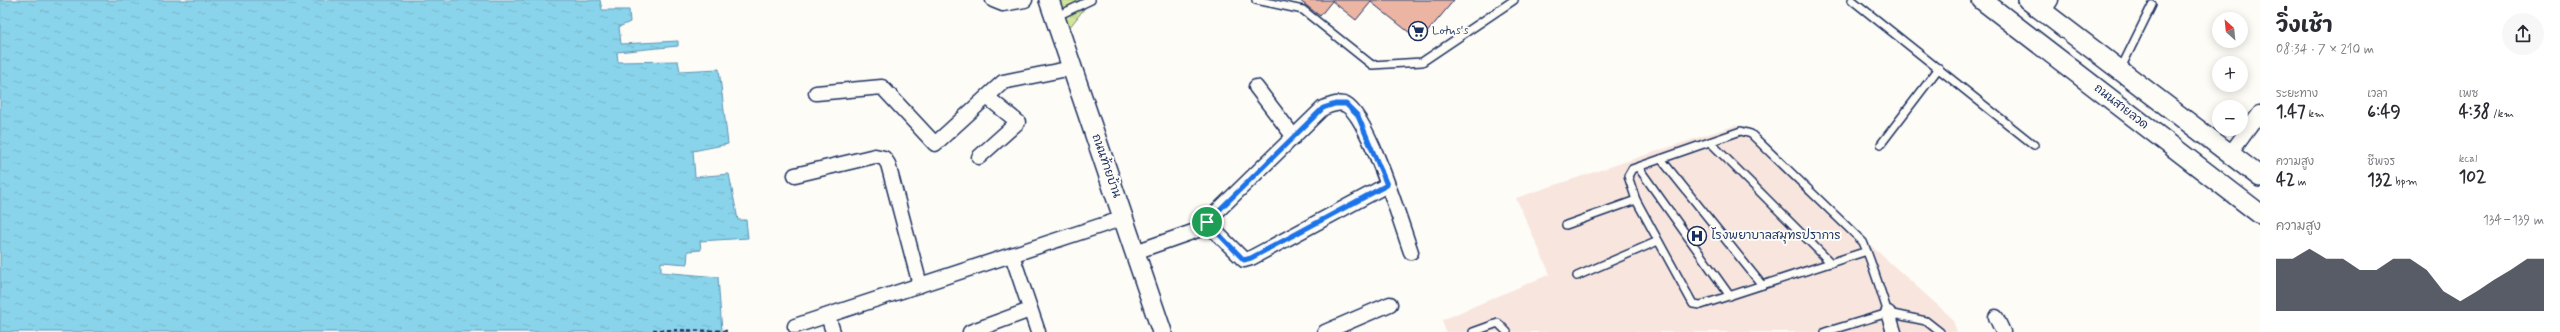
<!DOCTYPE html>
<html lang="th">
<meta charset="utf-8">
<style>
body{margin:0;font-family:Mynerve,"Playpen Sans Thai",sans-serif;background:#f7f7f7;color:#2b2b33;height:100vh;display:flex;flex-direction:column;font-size:15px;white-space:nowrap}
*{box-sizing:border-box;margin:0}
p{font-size:13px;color:#7c7c81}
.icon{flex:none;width:22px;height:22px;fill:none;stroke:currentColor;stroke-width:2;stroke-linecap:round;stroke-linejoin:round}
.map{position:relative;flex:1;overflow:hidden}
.sheet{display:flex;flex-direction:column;background:#fff;width:300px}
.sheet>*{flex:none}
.needle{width:26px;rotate:333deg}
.buttons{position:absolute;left:2212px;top:12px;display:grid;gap:8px}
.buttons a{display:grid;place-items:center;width:36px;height:36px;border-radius:50%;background:#fff;box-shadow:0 2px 10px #0003;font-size:20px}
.pin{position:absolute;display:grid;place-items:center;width:34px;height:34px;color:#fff;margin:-17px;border:2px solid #fff;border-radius:50%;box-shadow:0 1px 4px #0007}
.round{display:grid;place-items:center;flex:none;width:42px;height:42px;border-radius:21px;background:#f7f7f7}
.overview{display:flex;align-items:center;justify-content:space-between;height:68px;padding:0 16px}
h1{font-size:22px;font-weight:700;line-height:30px}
.stats{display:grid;grid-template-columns:repeat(3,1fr);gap:6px;height:68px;padding:4px 16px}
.stats div{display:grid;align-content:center}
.stats b{font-size:17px;font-weight:700}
.stats small{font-size:11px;font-weight:400}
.stats p{font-size:11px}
.chart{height:112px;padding:8px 16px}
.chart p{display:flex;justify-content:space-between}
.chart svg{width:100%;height:72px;margin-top:4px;fill:#111827;opacity:.7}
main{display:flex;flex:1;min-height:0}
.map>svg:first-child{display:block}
</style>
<main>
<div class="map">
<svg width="2260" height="332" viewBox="0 0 2260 332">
<defs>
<pattern id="park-tufts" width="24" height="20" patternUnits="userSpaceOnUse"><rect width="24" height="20" fill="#d3e599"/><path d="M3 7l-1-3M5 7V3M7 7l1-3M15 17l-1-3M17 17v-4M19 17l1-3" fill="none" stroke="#b5c586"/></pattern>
<pattern id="water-ripples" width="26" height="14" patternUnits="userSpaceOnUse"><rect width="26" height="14" fill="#89d4ea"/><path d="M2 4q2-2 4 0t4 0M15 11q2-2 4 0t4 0" fill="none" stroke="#76b6cb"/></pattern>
</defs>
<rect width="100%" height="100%" fill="#fdfcf7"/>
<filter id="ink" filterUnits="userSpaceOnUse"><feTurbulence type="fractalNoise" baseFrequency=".025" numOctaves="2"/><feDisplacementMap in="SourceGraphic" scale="8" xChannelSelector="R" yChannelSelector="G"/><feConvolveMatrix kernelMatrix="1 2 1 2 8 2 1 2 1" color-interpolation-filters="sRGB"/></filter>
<g filter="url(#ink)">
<path fill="#f8e6de" d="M1736,125l216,193 5,14h-511l-4,-12 108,-46 -34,-76z"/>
<path fill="url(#park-tufts)" stroke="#778a7c" d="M1048,0h43l-29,37z"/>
<path fill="url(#water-ripples)" stroke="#5d92b2" d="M0,0h600l2,10h27l1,12 -11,5 2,17 57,-3v5l-61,6 1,10 60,-1 2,10 39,-2 9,75 -35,7 2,26 34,-3 9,46h8l2,18 -48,3 1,9 -13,1 -1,13 -26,-2v10l57,5 4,55h-722z"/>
<path fill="#ecb4a2" stroke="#1b2f5e" d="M1299,0h155l-34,41 -49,-39 -15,18 -24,-19 -12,15z"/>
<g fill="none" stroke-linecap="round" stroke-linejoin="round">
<defs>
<g id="lane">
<path d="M1256,0l47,10 69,55 50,-3 92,-62"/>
<path d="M1852,0l182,145"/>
<path d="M1055,17l36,-17"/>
<path d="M2120,70l32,-65"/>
<path d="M1710,142l121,121"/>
<path d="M1881,144l58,-76"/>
<path d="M1661,159l101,126"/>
<path d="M1638,167l92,129"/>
<path d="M1566,225l70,-25"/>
<path d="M1867,251l-166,54 -8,-1 -57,-104 -8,-24 4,-7 109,-38 10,3 112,108c10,23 17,47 25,71"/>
<path d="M1577,276l81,-35"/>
<path d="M1473,332l25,-9 9,9"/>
<path d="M1825,332l63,-19 38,8 14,11"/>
</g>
<g id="street">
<path d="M993,0l10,4 22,-4"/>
<path d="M2043,12l8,-12"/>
<path d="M1256,87l38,50"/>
<path d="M816,93l66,-6 53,57 68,-62 69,-14"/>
<path d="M2230,154l30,-41"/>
<path d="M979,157l39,-35 -31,-25"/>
<path d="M795,175l80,-19 9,2 4,6 32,121"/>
<path d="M1207,223l37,37 7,-2 136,-73"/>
<path d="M1135,252l63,-22 125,-122c6,-2 16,-7 23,-3 23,12 55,119 65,147"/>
<path d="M1012,255l26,77"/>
<path d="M1888,313l6,19"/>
<path d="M828,316l5,16"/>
<path d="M1996,317l7,15"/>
<path d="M795,326l329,-108"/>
<path d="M970,332l60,-22"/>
<path d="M1325,332l65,-28"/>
</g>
<g id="secondary">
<path d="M1049,0l113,332"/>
<path d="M1982,0l278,214"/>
<path d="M2028,0l232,177"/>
</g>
</defs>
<use href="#lane" stroke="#1b2f5e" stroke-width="10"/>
<use href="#street" stroke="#1b2f5e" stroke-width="17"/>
<use href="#secondary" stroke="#1b2f5e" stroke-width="22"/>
<path stroke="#1b2f5e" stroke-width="2.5" stroke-dasharray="4 3" stroke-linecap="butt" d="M653,330l77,1"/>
<use href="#lane" stroke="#fdfcf7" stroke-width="7"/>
<use href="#street" stroke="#fdfcf7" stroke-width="14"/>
<use href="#secondary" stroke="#fdfcf7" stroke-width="19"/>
</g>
</g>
<g fill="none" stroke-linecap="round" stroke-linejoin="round" filter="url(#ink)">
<defs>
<path id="route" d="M1335,104h11l12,12 29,69 -136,73 -7,2 -37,-38 116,-114z"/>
</defs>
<use href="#route" stroke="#fff" stroke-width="8"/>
<use href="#route" stroke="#1a73e8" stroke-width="5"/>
</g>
<defs>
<symbol id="supermarket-ring" viewBox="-11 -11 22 22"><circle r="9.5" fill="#fdfcf7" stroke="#1b2f5e" stroke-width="1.5"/><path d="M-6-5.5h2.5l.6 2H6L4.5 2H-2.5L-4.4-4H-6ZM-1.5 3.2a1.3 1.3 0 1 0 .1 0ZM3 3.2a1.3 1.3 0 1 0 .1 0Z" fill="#1b2f5e"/></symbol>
<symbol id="hospital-ring" viewBox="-11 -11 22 22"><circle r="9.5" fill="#fdfcf7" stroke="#1b2f5e" stroke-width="1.5"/><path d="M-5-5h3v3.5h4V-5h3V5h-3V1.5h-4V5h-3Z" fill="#1b2f5e"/></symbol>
</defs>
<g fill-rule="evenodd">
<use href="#supermarket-ring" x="1407" y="20" width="22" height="22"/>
<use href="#hospital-ring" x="1686" y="225" width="22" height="22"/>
</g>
<g text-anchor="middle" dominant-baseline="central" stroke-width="4" stroke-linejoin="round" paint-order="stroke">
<g font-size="12" fill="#1b2f5e" stroke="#fdfcf7" text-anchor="start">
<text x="1432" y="31">Lotus's</text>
<text x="1711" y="236">โรงพยาบาลสมุทรปราการ</text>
</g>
<g font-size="12" fill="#1b2f5e" stroke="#fdfcf7">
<text transform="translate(2121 107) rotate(38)">ถนนสายลวด</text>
<text transform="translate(1106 166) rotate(71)">ถนนท้ายบ้าน</text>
</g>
</g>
</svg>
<div class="buttons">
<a><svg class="needle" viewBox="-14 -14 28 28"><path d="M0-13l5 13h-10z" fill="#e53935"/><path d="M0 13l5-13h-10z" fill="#7c7c81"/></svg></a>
<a>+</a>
<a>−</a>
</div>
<div class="pin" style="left:1207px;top:222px;background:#1e9e55"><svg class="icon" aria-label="arrive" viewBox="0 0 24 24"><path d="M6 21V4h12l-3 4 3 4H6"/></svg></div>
</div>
<section class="sheet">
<div class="overview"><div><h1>วิ่งเช้า</h1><p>08:34 · 7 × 210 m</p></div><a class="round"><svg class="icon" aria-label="share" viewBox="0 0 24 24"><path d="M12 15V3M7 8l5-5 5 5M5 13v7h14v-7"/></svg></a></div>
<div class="stats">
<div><p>ระยะทาง</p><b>1.47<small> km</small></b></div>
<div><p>เวลา</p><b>6:49</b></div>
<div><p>เพซ</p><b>4:38<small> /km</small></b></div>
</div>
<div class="stats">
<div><p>ความสูง</p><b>42<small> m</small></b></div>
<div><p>ชีพจร</p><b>132<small> bpm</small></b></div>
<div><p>kcal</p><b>102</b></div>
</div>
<div class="chart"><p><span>ความสูง</span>134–139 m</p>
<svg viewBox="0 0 160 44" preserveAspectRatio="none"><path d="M0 44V12L10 12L20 6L30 12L40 12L50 19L60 19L70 12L80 12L90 19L100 32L110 38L120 32L130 25L140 19L150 12L160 12V44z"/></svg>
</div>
</section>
</main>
